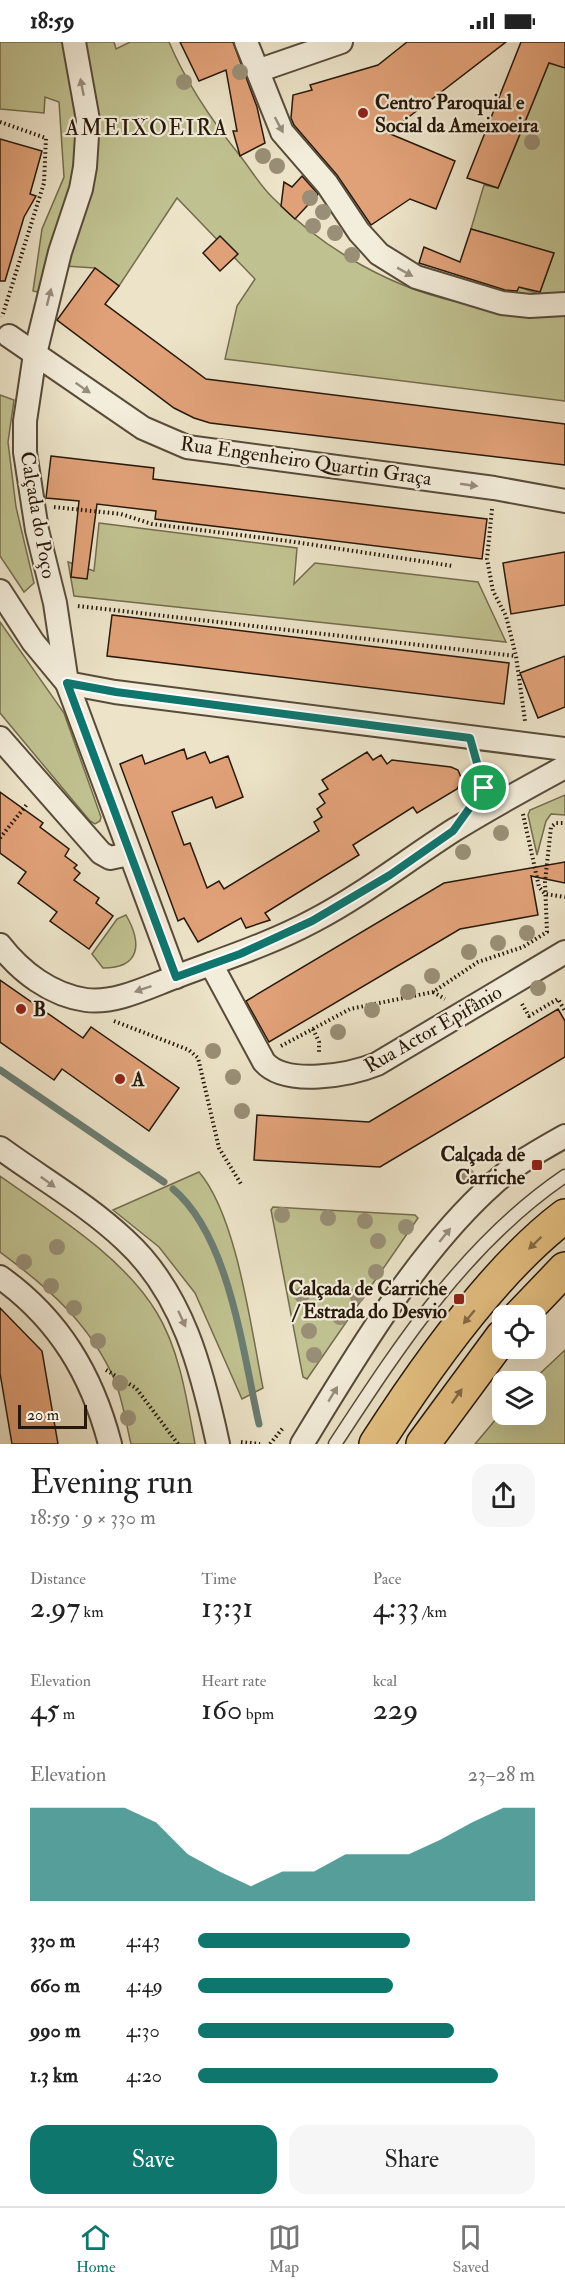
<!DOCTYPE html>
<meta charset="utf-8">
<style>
body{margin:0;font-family:"IM FELL Double Pica",serif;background:#f6f6f6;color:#222;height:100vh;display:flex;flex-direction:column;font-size:22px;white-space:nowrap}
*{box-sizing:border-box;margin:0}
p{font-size:20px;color:#767676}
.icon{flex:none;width:33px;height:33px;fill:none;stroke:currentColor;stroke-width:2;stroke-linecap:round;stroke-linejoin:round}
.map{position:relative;height:1402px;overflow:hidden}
.drawer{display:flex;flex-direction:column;background:#fff;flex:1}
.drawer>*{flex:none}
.buttons{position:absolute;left:492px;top:1263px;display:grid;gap:12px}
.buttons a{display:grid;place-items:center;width:54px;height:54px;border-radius:12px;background:#fff;box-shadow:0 6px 24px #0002;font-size:30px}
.scale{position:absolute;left:18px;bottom:15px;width:69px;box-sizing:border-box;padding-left:6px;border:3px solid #27180b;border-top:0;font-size:16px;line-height:21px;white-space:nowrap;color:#27180b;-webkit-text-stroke:4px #f3eddb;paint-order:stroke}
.pin{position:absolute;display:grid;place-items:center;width:51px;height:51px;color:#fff;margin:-26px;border:3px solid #fff;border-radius:50%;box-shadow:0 2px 6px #0007}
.round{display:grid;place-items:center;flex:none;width:63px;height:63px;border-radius:18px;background:#f6f6f6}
.overview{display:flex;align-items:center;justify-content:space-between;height:102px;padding:0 30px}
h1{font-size:33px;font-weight:600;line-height:45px}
.figures{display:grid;grid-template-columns:repeat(3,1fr);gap:9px;height:102px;padding:6px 30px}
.figures div{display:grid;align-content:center}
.figures b{font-size:30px;font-weight:600}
.figures small{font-size:16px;font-weight:400}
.figures p{font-size:16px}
.chart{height:168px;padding:12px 30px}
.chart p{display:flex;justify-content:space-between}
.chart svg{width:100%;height:108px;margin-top:6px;fill:#0f766e;opacity:.7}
.button{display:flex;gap:12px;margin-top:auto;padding:12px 30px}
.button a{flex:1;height:69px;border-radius:18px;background:#0f766e;color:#fff;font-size:24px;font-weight:600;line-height:69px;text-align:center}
.button a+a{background:#f6f6f6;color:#222}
ul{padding:0 30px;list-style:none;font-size:20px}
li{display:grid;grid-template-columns:96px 72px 1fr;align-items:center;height:45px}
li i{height:15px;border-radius:8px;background:#0f766e}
.status{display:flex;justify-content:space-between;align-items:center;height:42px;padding:0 30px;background:#fff;direction:ltr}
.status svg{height:16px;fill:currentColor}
.tabs{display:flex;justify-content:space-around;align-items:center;height:84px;border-top:2px solid #e0e0e0;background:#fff;font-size:16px;color:#767676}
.tabs a{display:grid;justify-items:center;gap:3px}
.tabs .current{color:#0f766e}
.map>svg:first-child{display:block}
</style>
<div class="status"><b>18:59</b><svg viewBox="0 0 49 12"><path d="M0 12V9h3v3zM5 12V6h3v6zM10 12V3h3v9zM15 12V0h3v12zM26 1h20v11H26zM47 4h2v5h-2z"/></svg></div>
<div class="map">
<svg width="565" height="1402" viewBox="0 0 565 1402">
<rect width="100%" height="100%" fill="#ece3c8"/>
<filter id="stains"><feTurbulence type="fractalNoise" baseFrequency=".00333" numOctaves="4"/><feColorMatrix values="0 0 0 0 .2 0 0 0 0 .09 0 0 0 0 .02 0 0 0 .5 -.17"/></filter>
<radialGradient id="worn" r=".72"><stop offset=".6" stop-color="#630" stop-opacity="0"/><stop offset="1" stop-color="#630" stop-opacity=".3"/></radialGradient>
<g fill="#c0c190" stroke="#746c4e" stroke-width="1.5">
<path d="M0,0h114l2,7 14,-7h39c18,43 43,79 72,115 10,13 19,28 31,40 52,53 123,94 197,107 31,6 65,5 96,7v90l-340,-42 12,-53 18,-27 -78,-81 -58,88 -24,-18 -45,-3 -8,28 -9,-2 9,-62 22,-52 -5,-75 -14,-5 -1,16 -44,-4z"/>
<path d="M565,0v256l-50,-2 4,-9 20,7 15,-41 -83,-24 13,-44 14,3 42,-103 -5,-14z"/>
<path d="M0,353l14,5 -6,42 8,65 18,76 -10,9 -24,-36z"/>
<path d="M99,481l198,25 -3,36 21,-21 163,19 28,60 -432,-46 -6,-34 26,9z"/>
<path d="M0,580l64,91 37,104 -1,4 -5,3 -5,-3 -90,-108z"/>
<path d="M565,753v20l-14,-1 -5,7 -9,34 -9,-40 2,-5z"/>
<path d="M126,873c16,28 15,53 -23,53l-11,-14 25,-35z"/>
<path d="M199,1130c38,44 52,157 64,216l-21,11 -47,-106 -36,-46 -46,-37z"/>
<path d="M0,1134c52,37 124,81 157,137 23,38 30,88 38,131h-64c-5,-20 -8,-43 -16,-63 -24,-56 -66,-93 -115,-129z"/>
<path d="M273,1165l142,8 3,3 -111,161 -4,-2 -32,-167z"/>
<path d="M565,1308v94h-90l27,-32v2h34v-32l-4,-1z"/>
</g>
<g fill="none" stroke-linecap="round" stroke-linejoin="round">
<g stroke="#6b7c71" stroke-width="7">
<path d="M0,1028l164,112"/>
<path d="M173,1147c57,48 70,165 86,235"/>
</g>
</g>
<g fill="#e1a178" stroke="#27180b" stroke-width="1.5">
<path d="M180,0h53l24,65 8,36 -25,13 -7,-25h4l-11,-61 -27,11z"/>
<path d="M407,0h99l-118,91 67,28 -19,48 -26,-10 -39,26 -34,-50 -43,-50 -3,-7 2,-23 19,-5 -2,-5 68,-20z"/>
<path d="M521,0h44v26l-16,-5 -51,125 -31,-10z"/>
<path d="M0,97l42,12 -12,43 6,2 -12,21 -19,64h-5z"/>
<path d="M302,134l16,18 -23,25 -14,-13 3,-24 8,5z"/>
<path d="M471,187l83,24 -14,39 -21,-5 -2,4 -12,-1 -86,-27 5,-16 36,15z"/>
<path d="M220,194l18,18 -18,17 -17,-18z"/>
<path d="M95,226l24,18 -14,18 101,75 359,45v41l-355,-42 -16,-5 -20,-10 -117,-88z"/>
<path d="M51,414l103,12 -1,11 334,40 -5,40 -327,-40 1,-8 -59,-7 -10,75 -16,-2 8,-76 -33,-3z"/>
<path d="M565,510v53l-54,9 -8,-51z"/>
<path d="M112,573l397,48 -5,41 -397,-48z"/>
<path d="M565,614v51l-27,11 -18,-45z"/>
<path d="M184,707l3,10 18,-7 5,11 18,-7 15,41 -27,11 -4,-11 -40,15 12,33 6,-2 17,45 12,-7 5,8 95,-58 -5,-9 8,-5 -5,-8 8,-6 -6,-9 9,-5 -6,-9 45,-28 6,8 8,-5 6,9 5,-4 59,7 7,3 4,10 -5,9 -40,24 -4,-6 -60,38 6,10 -94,58 5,7 -24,8 -5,-10 -43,24 -14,-24 -6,3 -58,-157 22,-9 3,9z"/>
<path d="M0,750l43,31 -3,4 29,22 -4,7 12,9 -3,3 6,5 -6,7 25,18 -3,5 17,13 -24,33 -39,-28 7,-9 -39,-29 8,-11 -26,-19z"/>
<path d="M565,820v21l-34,-7 7,39 -78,14 -191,113 -23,-41 198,-118z"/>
<path d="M0,938l83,58 8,-11 88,61 -30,43 -87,-62 -8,11 -54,-38z"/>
<path d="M558,967l7,12v36l-185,110 -126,-7 3,-45 112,7z"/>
<path d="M0,1266l42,43 16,93h-46l-12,-71z"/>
</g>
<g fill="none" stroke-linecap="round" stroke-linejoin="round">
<defs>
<path id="lane" d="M335,1402c65,-99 130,-200 230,-268"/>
<g id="street">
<path d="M74,0l14,78 -3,47 -4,22 -21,63 -25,102 -10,67v31l12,78 18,73 12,80 109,294"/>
<path d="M246,0l36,90 45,52 32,48 20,22 37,23 86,26 28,3 35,-2"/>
<path d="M260,28l81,-28"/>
<path d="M9,294l134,92 44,19 307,41 71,13"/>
<path d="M0,549l33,51 34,41 48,9 450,57"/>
<path d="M0,696l101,115 9,5 19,-4"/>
<path d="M0,903c21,27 51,50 86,55 30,4 64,-14 92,-24 45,-17 92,-32 135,-55 50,-26 94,-61 141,-91 36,-22 74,-43 111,-63"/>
<path d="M211,922l53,98c22,25 86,13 113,2l188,-112"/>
<path d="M0,1106c41,30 88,57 125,92 58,53 77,130 93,204"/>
<path d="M0,1235c59,42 92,98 110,167"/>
<path d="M302,1402c53,-87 115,-192 191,-260 22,-20 47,-34 72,-48"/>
</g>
<g id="highway">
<path d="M520,1274l45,-47"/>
<path d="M376,1402c47,-73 120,-176 189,-228"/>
<path d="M423,1402l79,-107"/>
</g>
</defs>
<use href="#lane" stroke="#584b3a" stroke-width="15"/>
<use href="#street" stroke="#584b3a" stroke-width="26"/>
<use href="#highway" stroke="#27180b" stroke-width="36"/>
<g stroke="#27180b" stroke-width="4" stroke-dasharray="1.5 3" stroke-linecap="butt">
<path d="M0,80l46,16 -2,45 -42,134"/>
<path d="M54,465l67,7 31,10 136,17 165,25"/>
<path d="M492,467l-5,50 6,32 13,25 10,40 9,65"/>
<path d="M78,564l438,50"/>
<path d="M476,717l8,27"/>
<path d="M523,772l16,73 6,7 20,3"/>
<path d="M0,796l28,-35"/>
<path d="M433,950l12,7"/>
<path d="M522,962l7,12 29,-17 7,12"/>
<path d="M114,979l75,29 9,8 21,90 22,36"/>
<path d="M313,987l6,13v12"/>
<path d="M281,1004l69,-37 83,-17 45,-30 45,-15 24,-15 -2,-50 6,-55 5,-4h9"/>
<path d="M106,1328l30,18 42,56"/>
<path d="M241,1400l19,2"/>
<path d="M270,1402l13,-16"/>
</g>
<use href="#lane" stroke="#f3eddb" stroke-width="12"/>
<use href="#street" stroke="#f3eddb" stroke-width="22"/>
<use href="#highway" stroke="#e6c284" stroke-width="33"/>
</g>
<g fill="#998f76">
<circle cx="240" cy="30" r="8"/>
<circle cx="184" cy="40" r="8"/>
<circle cx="532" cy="100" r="8"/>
<circle cx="263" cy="114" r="8"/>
<circle cx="277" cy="124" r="8"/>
<circle cx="310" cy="156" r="8"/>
<circle cx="323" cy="170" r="8"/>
<circle cx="313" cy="184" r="8"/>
<circle cx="335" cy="191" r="8"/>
<circle cx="352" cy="213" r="8"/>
<circle cx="501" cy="791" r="8"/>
<circle cx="463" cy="810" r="8"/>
<circle cx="527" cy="891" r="8"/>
<circle cx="498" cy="901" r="8"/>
<circle cx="469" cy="910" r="8"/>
<circle cx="432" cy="934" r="8"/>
<circle cx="538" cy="946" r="8"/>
<circle cx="408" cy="950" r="8"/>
<circle cx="372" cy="968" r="8"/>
<circle cx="338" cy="990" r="8"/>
<circle cx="213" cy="1009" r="8"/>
<circle cx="233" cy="1035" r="8"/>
<circle cx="242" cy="1069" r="8"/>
<circle cx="467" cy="1134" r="8"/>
<circle cx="282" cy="1173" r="8"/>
<circle cx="328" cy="1176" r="8"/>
<circle cx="365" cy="1179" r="8"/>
<circle cx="406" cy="1185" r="8"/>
<circle cx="378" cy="1199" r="8"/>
<circle cx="57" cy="1205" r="8"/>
<circle cx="24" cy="1220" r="8"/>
<circle cx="376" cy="1230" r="8"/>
<circle cx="51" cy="1244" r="8"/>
<circle cx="302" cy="1253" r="8"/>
<circle cx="357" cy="1253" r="8"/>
<circle cx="74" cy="1266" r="8"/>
<circle cx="340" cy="1275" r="8"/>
<circle cx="309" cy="1289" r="8"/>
<circle cx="98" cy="1299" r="8"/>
<circle cx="314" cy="1313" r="8"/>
<circle cx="120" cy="1341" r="8"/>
<circle cx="128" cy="1376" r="8"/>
</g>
<defs><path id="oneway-solid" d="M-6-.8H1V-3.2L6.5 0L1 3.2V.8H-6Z" transform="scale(1.5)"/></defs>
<g fill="#978d7d">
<use href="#oneway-solid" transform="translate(82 45) rotate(-101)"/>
<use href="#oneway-solid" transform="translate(279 83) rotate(62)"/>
<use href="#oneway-solid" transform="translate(405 230) rotate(29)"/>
<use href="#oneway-solid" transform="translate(49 255) rotate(-76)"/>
<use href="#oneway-solid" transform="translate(83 346) rotate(35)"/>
<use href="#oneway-solid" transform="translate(469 443) rotate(8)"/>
<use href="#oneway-solid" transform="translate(143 947) rotate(161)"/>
<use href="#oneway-solid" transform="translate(48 1140) rotate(36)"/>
<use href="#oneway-solid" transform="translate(445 1193) rotate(-51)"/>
<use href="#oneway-solid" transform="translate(182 1277) rotate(65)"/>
<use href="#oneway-solid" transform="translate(333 1352) rotate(-59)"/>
</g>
<g fill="#866d48">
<use href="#oneway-solid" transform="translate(535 1201) rotate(136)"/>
<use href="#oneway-solid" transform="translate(469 1275) rotate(130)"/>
<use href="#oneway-solid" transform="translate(457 1354) rotate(-55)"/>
</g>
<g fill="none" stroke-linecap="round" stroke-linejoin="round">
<defs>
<path id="route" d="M67,641l49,9 354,46 14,50 -31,43 -63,44 -78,46 -72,33 -64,23z"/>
</defs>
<use href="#route" stroke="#fff" stroke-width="12"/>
<use href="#route" stroke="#0f766e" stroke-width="8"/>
</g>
<g fill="#8f2418" stroke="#f3eddb" stroke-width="2">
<circle cx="363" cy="71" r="6"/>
<circle cx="21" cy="967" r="6"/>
<circle cx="120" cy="1037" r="6"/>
<rect x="531" y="1117" width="12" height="12" rx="3"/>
<rect x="453" y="1251" width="12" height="12" rx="3"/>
</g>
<g text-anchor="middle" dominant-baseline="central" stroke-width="4.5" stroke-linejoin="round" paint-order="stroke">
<g font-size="20" font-weight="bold" fill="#27180b" stroke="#f3eddb" text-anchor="start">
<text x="375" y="60">Centro Paroquial e<tspan x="375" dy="23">Social da Ameixoeira</tspan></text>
<text x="33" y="967">B</text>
<text x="132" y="1037">A</text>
<text x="525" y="1112" text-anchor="end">Calçada de<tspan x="525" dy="23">Carriche</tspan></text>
<text x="447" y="1246" text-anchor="end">Calçada de Carriche<tspan x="447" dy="23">/ Estrada do Desvio</tspan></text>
</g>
<g font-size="20" fill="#27180b" stroke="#f3eddb">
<text transform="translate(306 419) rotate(8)">Rua Engenheiro Quartin Graça</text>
<text transform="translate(38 473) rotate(80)">Calçada do Poço</text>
<text transform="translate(433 987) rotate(-30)">Rua Actor Epifânio</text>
</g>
<g font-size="22" letter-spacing="1.5" fill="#27180b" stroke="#f3eddb">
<text x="147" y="86">AMEIXOEIRA</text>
</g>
</g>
<rect width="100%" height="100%" filter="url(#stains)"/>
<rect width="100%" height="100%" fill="url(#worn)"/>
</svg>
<div class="buttons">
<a><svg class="icon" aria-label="locate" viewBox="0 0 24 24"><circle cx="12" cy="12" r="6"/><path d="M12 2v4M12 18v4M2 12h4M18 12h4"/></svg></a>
<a><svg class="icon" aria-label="layers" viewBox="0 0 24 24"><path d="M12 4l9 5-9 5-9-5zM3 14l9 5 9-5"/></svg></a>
</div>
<div class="scale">20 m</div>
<div class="pin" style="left:484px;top:746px;background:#1e9e55"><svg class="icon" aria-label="arrive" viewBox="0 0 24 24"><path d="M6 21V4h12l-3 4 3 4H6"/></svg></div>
</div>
<section class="drawer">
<div class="overview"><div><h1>Evening run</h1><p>18:59 · 9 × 330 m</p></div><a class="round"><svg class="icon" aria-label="share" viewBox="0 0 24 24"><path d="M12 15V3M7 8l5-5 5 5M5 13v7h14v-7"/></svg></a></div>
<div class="figures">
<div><p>Distance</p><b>2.97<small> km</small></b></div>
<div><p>Time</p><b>13:31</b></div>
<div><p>Pace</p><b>4:33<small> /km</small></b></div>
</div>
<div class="figures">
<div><p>Elevation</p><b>45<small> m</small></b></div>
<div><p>Heart rate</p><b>160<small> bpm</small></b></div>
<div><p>kcal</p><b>229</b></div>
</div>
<div class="chart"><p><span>Elevation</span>23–28 m</p>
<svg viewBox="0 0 160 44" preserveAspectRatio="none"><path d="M0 44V6L10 6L20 6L30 6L40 12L50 25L60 32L70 38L80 32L90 32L100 25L110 25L120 25L130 19L140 12L150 6L160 6V44z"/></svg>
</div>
<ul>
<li><b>330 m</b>4:43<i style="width:63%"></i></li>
<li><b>660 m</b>4:49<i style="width:58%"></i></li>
<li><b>990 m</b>4:30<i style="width:76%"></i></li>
<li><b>1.3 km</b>4:20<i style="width:89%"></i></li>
</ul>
<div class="button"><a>Save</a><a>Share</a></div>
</section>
<nav class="tabs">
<a class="current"><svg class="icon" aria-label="home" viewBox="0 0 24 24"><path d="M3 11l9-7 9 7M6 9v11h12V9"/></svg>Home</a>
<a><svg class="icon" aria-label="map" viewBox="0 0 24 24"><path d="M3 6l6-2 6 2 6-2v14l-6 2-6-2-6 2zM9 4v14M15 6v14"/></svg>Map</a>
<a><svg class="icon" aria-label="saved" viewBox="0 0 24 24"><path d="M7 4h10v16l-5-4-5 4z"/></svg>Saved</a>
</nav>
